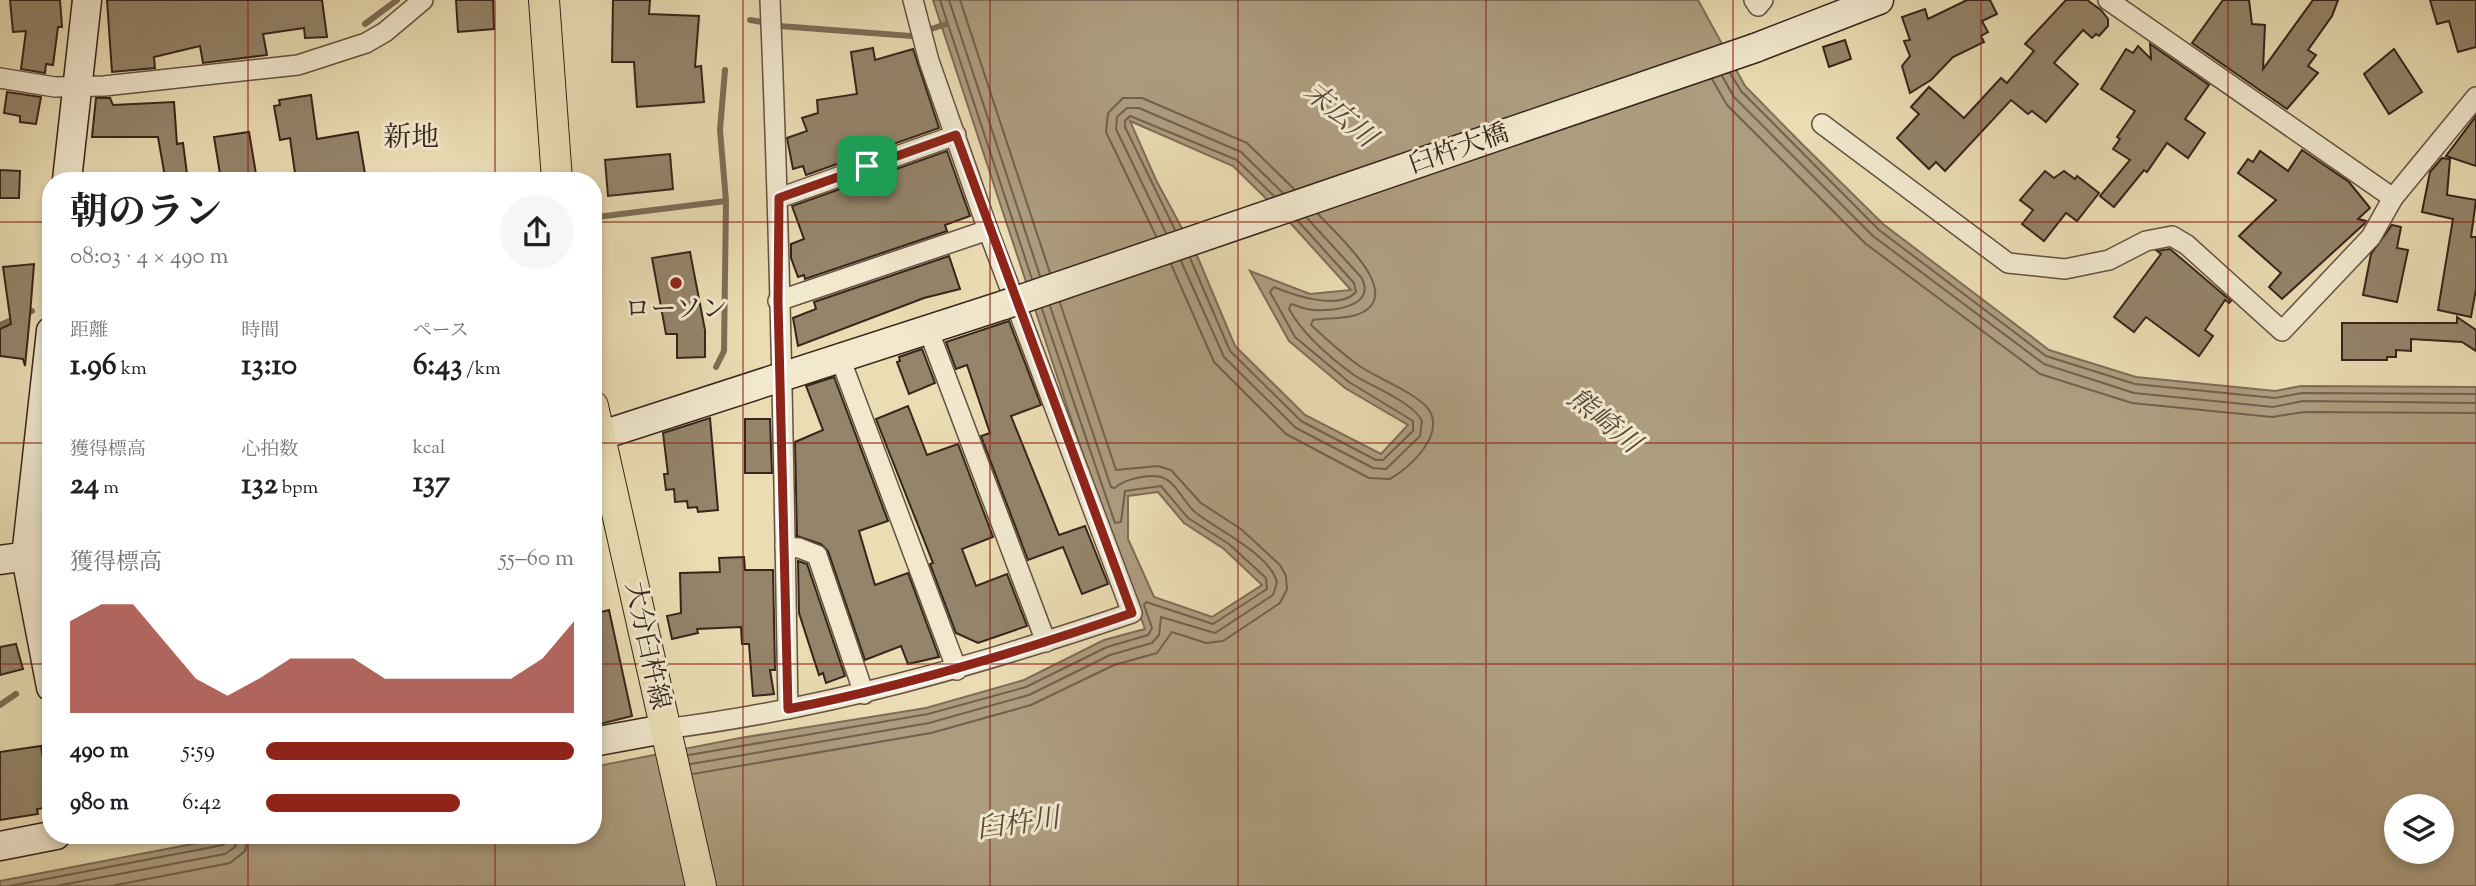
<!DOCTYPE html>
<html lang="ja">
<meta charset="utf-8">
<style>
body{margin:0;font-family:"Sorts Mill Goudy","Noto Serif JP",serif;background:#f6f6f6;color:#202124;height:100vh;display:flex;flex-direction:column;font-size:26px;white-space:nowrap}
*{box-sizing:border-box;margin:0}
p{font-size:23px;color:#757577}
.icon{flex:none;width:38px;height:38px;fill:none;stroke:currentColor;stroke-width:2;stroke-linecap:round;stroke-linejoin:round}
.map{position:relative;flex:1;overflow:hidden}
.details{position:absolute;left:42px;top:172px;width:560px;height:672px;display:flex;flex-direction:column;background:#fff;border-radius:28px;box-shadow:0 4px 10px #0003}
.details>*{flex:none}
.controls{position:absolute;left:2384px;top:794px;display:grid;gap:14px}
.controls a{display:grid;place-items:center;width:70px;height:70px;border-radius:50%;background:#fff;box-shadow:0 4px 10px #0003;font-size:35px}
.pin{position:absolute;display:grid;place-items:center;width:60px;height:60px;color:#fff;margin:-30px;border-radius:14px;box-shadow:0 4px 10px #0006}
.round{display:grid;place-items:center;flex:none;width:74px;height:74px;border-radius:37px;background:#f6f6f6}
.summary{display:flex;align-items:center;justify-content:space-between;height:119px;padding:0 28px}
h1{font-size:38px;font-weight:700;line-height:52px}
.stats{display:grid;grid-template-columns:repeat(3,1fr);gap:10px;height:119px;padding:7px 28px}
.stats div{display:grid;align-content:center}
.stats b{font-size:30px;font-weight:700}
.stats small{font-size:19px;font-weight:400}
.stats p{font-size:19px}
.chart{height:196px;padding:14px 28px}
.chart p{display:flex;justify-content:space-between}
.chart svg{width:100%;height:126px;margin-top:7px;fill:#8f2418;opacity:.7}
ul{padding:0 28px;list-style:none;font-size:23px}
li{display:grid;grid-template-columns:112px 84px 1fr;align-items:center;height:52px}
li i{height:18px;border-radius:9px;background:#8f2418}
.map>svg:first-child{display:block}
</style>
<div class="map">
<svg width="2476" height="886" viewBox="0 0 2476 886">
<rect width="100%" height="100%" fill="#eadcb3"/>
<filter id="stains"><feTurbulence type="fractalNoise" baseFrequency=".00286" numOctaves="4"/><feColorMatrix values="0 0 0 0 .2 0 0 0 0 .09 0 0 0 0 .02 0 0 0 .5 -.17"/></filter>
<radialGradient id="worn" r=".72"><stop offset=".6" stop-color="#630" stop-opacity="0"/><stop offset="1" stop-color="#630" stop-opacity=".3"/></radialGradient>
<path fill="#ad9d7f" stroke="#7e6d57" stroke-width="2" fill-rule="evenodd" d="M933,0h765l47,86 57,58 81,80 166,126 87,27 139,14 26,-5 175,1v499h-2476v-5l239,-46h354v-68l147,-29 186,-30 98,-28 80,-40 41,-11 -52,-144zM1130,121l103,45 51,50 67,74 -41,4 -60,-23 39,70 56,47 63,37 -27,29 -76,-39 -70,-69 -37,-88 -42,-78zM1158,492l26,31 40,26 38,36 -50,32 -58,-20 -26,-58v-43zM2396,807h45v45h-45z"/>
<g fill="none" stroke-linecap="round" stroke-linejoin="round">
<g stroke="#72604d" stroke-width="2">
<path d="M940,0l92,279"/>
<path d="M949,0l91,276"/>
<path d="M960,0l90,273"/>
<path d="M1730,73l11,18 138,139 167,126 89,28 140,14 27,-5 174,1"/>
<path d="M1722,76l12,21 139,139 171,128 90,29 139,14 30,-6 173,2"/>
<path d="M1712,79l15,26 139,139 174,130 92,29 140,14 32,-5 172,1"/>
<path d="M1175,230l-50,-103v-6l5,-5 107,44 37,36"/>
<path d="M1166,233l-50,-104 1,-12 10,-9h12l102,44 42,41"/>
<path d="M1156,236l-50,-104 2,-19 15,-15h19l105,45 47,46"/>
<path d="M1190,258l40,93 71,70 75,39h7l30,-29v-10l-64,-39 -54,-45 -25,-45 4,-5c19,8 65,24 82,5l-2,-9 -56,-62"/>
<path d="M1181,261l43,96 72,71 77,40 13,1 34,-33 2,-15c-9,-19 -50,-34 -68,-46 -25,-18 -50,-39 -65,-66l2,-5c5,1 10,4 16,5 19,4 72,-1 54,-32l-54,-59"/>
<path d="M1171,264l43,98 72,72 83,44 21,1c20,-11 55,-44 39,-69 -12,-17 -50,-31 -68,-43 -18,-12 -35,-28 -50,-42l2,-5c14,-2 30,-1 43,-5 54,-18 -21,-82 -38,-101"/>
<path d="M689,755l239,-41 98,-27 81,-40 41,-12 4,-7 -8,-23 2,-3 67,22 54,-35 -1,-11 -37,-34 -41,-26 -27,-32 -36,5 -4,31 -6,1 -73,-214"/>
<path d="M691,764l238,-41 100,-28 81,-40 42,-12 7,-8 2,-18 54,16 58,-38 4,-13c-8,-29 -60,-52 -82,-70 -11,-9 -19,-31 -34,-35 -13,-3 -37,2 -46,11l-4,-1 -61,-181"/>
<path d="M693,774l238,-41 100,-28 83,-40 43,-12 15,-21 34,11 17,-2 57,-38 7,-14 -1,-13 -6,-11 -39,-36 -40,-26 -30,-33 -13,-4 -42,4 -56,-167"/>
<path d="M10,886l213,-41 5,-4 1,-6"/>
<path d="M56,886l169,-32 10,-7 3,-12"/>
<path d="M111,886l119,-23 15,-12 4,-16"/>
</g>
<g stroke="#7e6d57" stroke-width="6">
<path d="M750,20l12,2"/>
<path d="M365,24l32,-24"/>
<path d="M779,26l132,10"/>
<path d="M931,29l15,-5"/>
<path d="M597,217l129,-16"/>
<path d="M0,325l32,-14"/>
<path d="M716,367l8,-16 2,-150 -6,-71 5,-60"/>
<path d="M0,705l16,-11"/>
</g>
</g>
<g fill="#94846a" stroke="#37241b" stroke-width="2">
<path d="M10,0h50l2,27h-4l-5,38 -7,-1 -1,9 -24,-4 5,-38 -13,1z"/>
<path d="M107,0h215l5,37 -22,1 -1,-10 -41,6 4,21 -64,8 -3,-17 -46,11 1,11 -43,4z"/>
<path d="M456,0h37l1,29 -36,3z"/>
<path d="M613,0h37l-1,14 50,2 -4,51 6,-1 3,36 -67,5 -3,-45h-22z"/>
<path d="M1967,0h23l7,14 -15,7 6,11 -7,4 3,6 -31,15 -22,23 -21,13 -8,-27 8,-10 -6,-15 6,-1 -8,-23 23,-8 3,10z"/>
<path d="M2066,0h21l14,10 7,9v7l-9,10 -3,-2 -4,4 -9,-8 -29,33 24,21 -32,38 -14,-11 -4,3 -17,-14 -66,71 -9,-9 -7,7 -32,-31 22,-24 -8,-7 18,-20 35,31 37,-40 6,5 27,-32 -9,-7z"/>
<path d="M2223,0h26l3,24 13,1 -2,44 50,-69h25l-6,16 -24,34 8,5 -8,11 10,7 -31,36 -95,-66z"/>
<path d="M2430,0h46v47l-18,5 -9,-31 -12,3z"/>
<path d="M1845,40l6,19 -22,8 -6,-20z"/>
<path d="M2150,44l59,41 -24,34 20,14 -17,25 -21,-15 -20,29 -3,-2 -30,37 -14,-11 30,-36 -17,-11 7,-10 -3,-2 18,-26 -34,-22 25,-40 7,4 5,-7 13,13z"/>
<path d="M873,48l2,12 38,-11 26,79 -133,47 -3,-9 -10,3 -6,-31 20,-7 -5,-13 16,-5 -1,-13 40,-6 -6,-42z"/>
<path d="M2394,49l28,43 -33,22 -25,-40z"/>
<path d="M7,92l34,5 -5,27 -16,-2v-6l-16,-3z"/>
<path d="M311,95l6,44 41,-7 8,48h-70l-6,-42 -10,2 -6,-34 6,-1 -1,-5z"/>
<path d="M96,98h14l3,7 61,-3 3,42 6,-1 4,31 -22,3 -7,-40h-66z"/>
<path d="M2476,116v50l-30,-10z"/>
<path d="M249,132l8,48h-36l-7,-43z"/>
<path d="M2302,150l47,32 21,26 -12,11 8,2 -2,3 -82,75 -13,-12 12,-14 -42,-37 37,-36 -38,-27 10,-14 5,3 7,-11 28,20z"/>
<path d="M947,151l23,65 -25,9 2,6 -142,48 -1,-4 -6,2 -7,-19v-14l13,-5 -12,-33z"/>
<path d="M670,154l3,35 -65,7 -3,-36z"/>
<path d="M2442,158l8,1 -3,36 29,5 -5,37h5v52l-5,28 -33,-7 15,-91 -31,-7 8,-40z"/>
<path d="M0,170l20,1 -1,27h-19z"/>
<path d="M2045,171l9,7 10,-7 11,8 2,-3 22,17 -22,28 -11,-8 -22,28 -22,-17 11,-14 -13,-10z"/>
<path d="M2392,225l9,2 -4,21 11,2 -11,52 -34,-7 8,-41z"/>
<path d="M2170,249l61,52 -2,2 -4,-3 -20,30 8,6 -14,20 -53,-39 -12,15 -20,-15 47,-63 -4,-3z"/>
<path d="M690,252l15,78v27l-28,1v-24h-11l-14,-76z"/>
<path d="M949,256l11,33 -36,9 -126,48 -5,-28 23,-9 -2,-7z"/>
<path d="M34,264l-4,51 -5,51 -2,-7 -23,-3v-27l11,-5 -8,-57z"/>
<path d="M2457,317l19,13v21l-14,-9 -51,-3v12l-15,-1v7h-9v3h-45v-37h115z"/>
<path d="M1009,321l32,84 -30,11 48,119 26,-9 23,58 -26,10 -19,-47 -35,13 -47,-124 9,-3 -23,-68 -11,4 -10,-27z"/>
<path d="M922,349l13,34 -26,11 -12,-32 3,-1 -1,-4z"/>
<path d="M834,377l54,144 -29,10 16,54 33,-12 31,84 -31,7 -7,-18 -36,14 -37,-109 -7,-7 -24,-8 -2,-94 28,-12 -17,-44z"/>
<path d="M908,406l19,49 31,-11 35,93 -31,12 14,37 31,-12 20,52 -49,17 -22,-10 -26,-69 3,-1 -57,-144z"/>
<path d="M710,418l8,92 -20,2 -1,-5 -9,1 -1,-7 -12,1 -1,-13 -8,1 -2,-16h4l-5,-41z"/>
<path d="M745,419h25l2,54h-27z"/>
<path d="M744,557l1,13h28l2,100h-5l4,24 -21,2 -4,-52h-7l-1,-17 -44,2 1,4 -26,6 -5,-23 14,-3 -1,-40 40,-1 -1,-14z"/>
<path d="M798,561l9,3 38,112 -19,7 -3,-10 -4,2 -20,-62z"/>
<path d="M609,610l23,106 -36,9 -3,-13v-98z"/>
<path d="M16,644l7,25 -23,6v-28z"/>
<path d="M41,746l10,61 -14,2 1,5 -38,6v-68z"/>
</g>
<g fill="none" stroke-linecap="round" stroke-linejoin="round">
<defs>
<g id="street">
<path d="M770,0c10,236 14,473 18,709"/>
<path d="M1754,0l4,6 5,-6"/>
<path d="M2108,0l285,198"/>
<path d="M0,78l55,9 49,-1 194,-21 68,-22 19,-11 38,-32"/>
<path d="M1822,124l186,139 57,6 44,-9 37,-19 26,-5 15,9 95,86 89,-94 22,-39 83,-101"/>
<path d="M779,198l177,-63"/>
<path d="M778,301l210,-71"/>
<path d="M928,329l118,313"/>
<path d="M840,358l117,312"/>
<path d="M785,547l14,1 18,7 47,139"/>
<path d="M664,729c161,-20 315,-64 468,-116l-144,-383 -59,-169 -16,-61"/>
</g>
<g id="secondary">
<path d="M1755,48l124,-48"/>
<path d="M67,180l20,-180"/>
<path d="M51,331l-25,226 25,130"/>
<path d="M593,438l411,-133"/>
<path d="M0,560l51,-7"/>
<path d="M593,742l71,-13"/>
<path d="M0,846l56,-11"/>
</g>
<g id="primary">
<path d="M544,0l13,180"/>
<path d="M593,406l108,480"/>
</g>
</defs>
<use href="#street" stroke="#645241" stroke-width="22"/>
<use href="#secondary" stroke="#37241b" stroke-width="31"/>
<use href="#primary" stroke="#37241b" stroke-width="32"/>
<use href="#street" stroke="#f1e8ce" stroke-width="19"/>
<use href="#secondary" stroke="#f1e8ce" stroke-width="28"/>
<use href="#primary" stroke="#eadcb3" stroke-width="30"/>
<defs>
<path id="secondary-bridge" d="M1004,305l751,-257"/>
</defs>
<use href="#secondary-bridge" stroke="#37241b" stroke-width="31" stroke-linecap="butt"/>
<use href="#secondary-bridge" stroke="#f1e8ce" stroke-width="28"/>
</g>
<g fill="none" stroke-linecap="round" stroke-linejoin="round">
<defs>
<path id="route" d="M956,135l176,478c-113,39 -226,73 -344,96l-10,-408 1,-103z"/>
</defs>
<use href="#route" stroke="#fff" stroke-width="14"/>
<use href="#route" stroke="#8f2418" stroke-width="9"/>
</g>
<path fill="none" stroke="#8f2418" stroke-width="2" stroke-opacity="0.55" d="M248,0v180M495,0v180M743,0v886M990,0v886M1238,0v886M1486,0v886M1733,0v886M1981,0v886M2228,0v886M0,222h51M593,222h1883M0,443h51M593,443h1883M0,664h51M593,664h1883M248,835v51M495,835v51"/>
<circle fill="#8f2418" stroke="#f1e8ce" stroke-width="2.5" cx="676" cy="283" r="7"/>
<g text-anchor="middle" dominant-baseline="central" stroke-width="6" stroke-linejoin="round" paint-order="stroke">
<g font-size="26" fill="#37241b" stroke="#f1e8ce">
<text transform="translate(1459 150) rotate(-19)">臼杵大橋</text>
<text transform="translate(646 646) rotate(78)">大分臼杵線</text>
</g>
<g font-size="26" fill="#37241b" stroke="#f1e8ce">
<text x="676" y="310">ローソン</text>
</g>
<g font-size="28" font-style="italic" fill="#5a4839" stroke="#f1e8ce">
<text transform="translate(1339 116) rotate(40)">末広川</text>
<text transform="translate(1603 422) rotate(39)">熊崎川</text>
<text transform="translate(1018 825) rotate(-8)">臼杵川</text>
</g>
<g font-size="28" fill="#37241b" stroke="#f1e8ce">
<text x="411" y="139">新地</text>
</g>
</g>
<rect width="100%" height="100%" filter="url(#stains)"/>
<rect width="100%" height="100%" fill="url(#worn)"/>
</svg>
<div class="controls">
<a><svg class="icon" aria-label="layers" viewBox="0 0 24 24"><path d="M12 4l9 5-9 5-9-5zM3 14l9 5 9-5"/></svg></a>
</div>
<div class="pin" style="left:867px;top:166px;background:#1e9e55"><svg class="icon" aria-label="arrive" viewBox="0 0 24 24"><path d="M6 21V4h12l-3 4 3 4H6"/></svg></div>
<section class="details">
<div class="summary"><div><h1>朝のラン</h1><p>08:03 · 4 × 490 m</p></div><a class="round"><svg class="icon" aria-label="share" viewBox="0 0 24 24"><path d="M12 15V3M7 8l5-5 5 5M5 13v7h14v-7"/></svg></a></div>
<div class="stats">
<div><p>距離</p><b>1.96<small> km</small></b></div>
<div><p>時間</p><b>13:10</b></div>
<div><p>ペース</p><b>6:43<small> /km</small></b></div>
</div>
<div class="stats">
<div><p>獲得標高</p><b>24<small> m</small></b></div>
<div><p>心拍数</p><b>132<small> bpm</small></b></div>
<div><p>kcal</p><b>137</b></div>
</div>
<div class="chart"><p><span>獲得標高</span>55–60 m</p>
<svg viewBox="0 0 160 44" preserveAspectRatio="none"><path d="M0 44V12L10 6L20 6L30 19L40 32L50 38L60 32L70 25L80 25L90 25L100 32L110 32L120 32L130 32L140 32L150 25L160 12V44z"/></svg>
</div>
<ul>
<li><b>490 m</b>5:59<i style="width:100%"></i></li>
<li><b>980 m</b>6:42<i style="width:63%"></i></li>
</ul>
</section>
</div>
